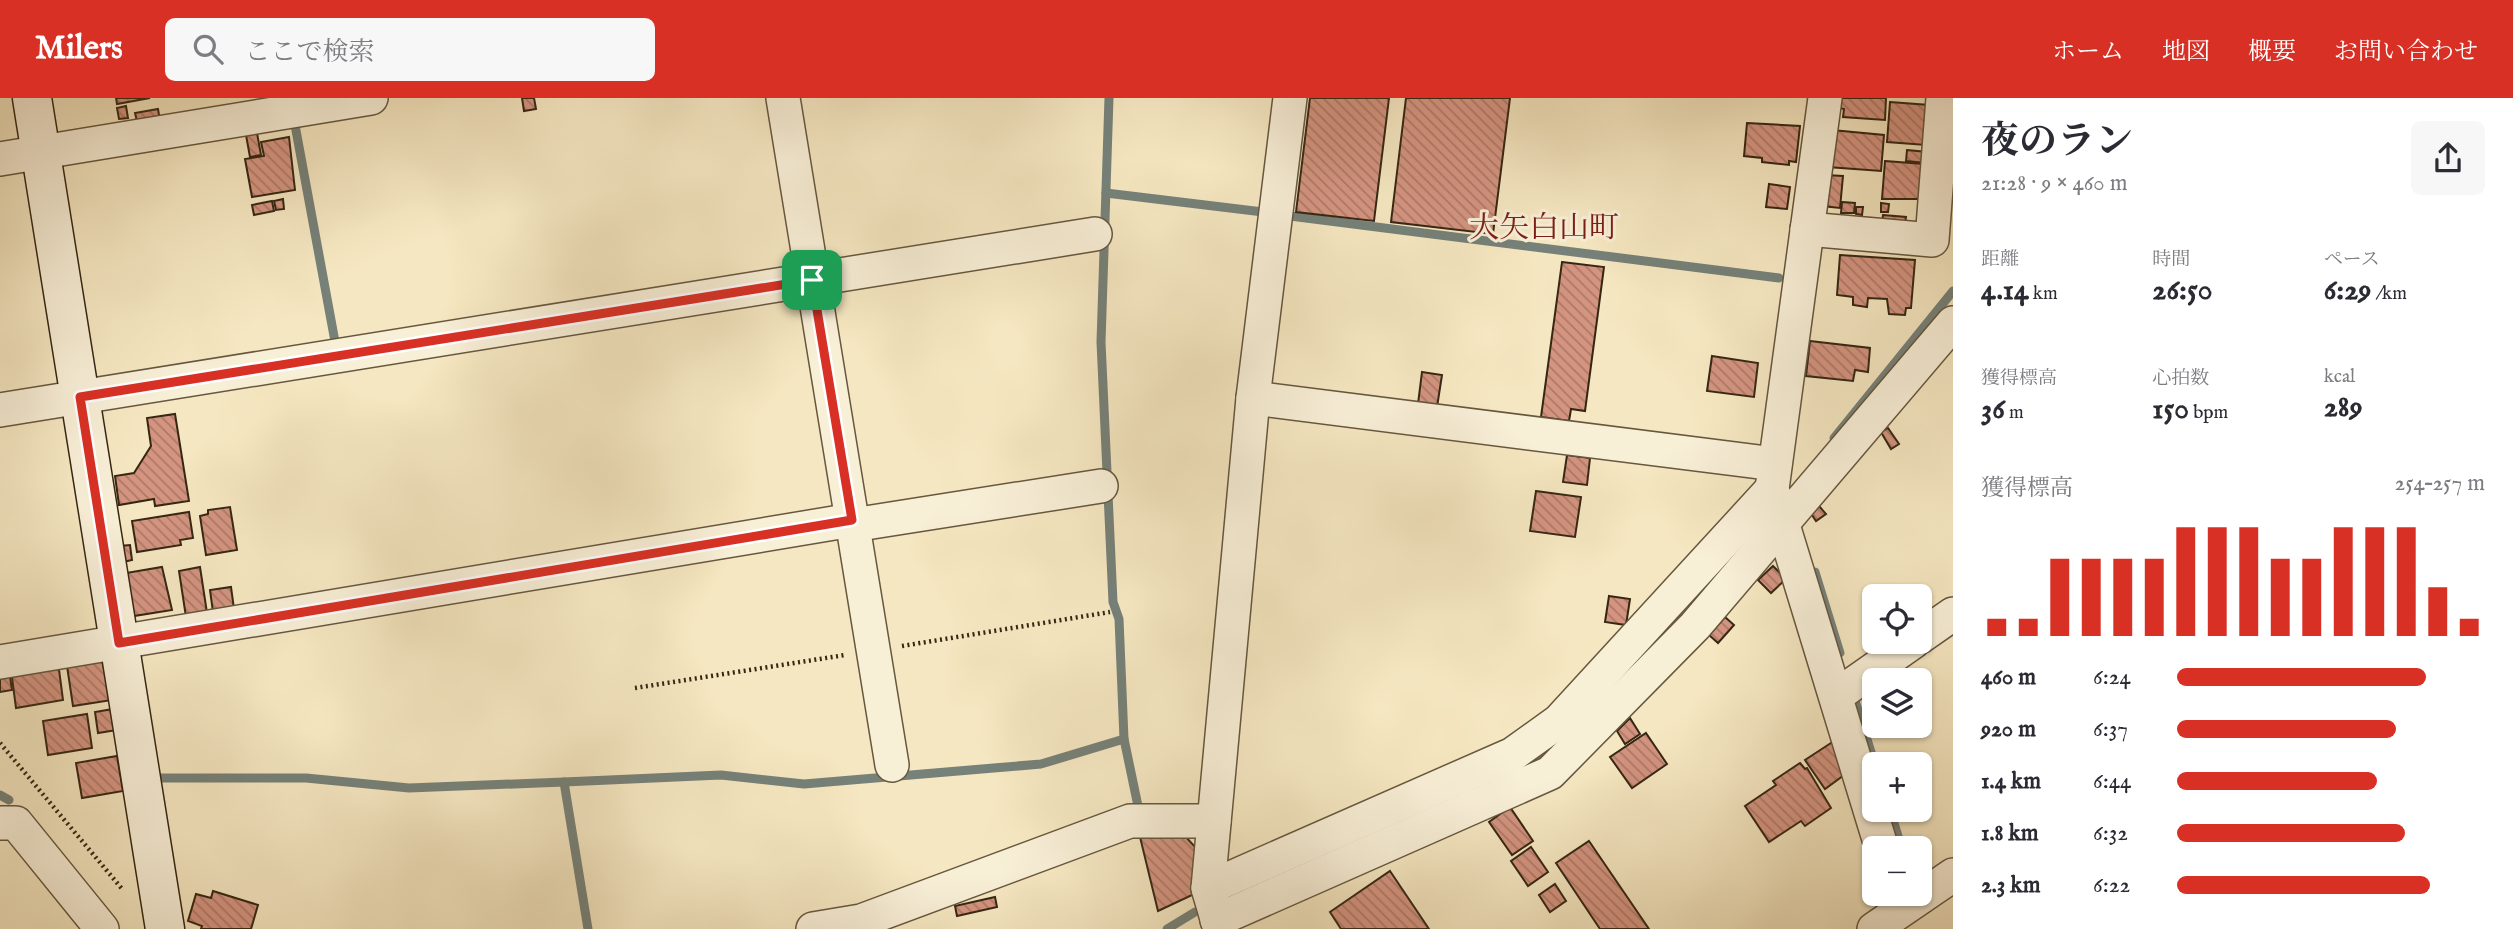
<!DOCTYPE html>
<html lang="ja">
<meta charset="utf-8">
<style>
body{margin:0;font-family:"IM FELL English","Noto Serif JP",serif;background:#f7f7f7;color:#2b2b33;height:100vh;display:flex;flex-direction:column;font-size:26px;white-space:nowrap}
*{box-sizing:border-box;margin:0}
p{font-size:23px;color:#7c7c81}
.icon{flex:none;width:38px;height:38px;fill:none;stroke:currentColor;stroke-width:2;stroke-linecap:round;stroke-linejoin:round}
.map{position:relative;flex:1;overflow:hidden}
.details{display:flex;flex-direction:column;background:#fff;width:560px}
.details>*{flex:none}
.controls{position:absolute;left:1862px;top:486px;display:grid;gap:14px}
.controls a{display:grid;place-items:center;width:70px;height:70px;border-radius:10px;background:#fff;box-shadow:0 2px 5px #0004;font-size:35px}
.pin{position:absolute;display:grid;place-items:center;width:60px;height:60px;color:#fff;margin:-30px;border-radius:14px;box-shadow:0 4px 10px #0006}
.round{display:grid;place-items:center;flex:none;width:74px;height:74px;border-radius:10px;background:#f7f7f7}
.head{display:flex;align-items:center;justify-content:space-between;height:119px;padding:0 28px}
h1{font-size:38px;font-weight:700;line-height:52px}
.figures{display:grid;grid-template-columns:repeat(3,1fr);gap:10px;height:119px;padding:7px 28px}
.figures div{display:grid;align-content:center}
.figures b{font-size:30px;font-weight:700}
.figures small{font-size:19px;font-weight:400}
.figures p{font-size:19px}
.chart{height:196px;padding:14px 28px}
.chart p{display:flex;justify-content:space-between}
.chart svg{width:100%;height:126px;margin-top:7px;stroke:#d93025;stroke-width:6}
ul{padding:0 28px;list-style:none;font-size:23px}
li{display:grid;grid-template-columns:112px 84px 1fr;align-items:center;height:52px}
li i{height:18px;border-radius:9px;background:#d93025}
header{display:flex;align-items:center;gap:42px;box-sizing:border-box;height:98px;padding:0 35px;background:#d93025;color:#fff}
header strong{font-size:33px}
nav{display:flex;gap:38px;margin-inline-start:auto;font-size:24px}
.search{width:490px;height:63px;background:#f7f7f7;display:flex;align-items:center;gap:18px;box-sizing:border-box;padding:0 24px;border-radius:10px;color:#7c7c81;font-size:26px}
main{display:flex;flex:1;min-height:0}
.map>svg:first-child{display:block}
</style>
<header>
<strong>Milers</strong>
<div class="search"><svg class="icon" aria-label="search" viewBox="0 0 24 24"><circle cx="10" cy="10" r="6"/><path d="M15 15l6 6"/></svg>ここで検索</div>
<nav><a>ホーム</a><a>地図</a><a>概要</a><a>お問い合わせ</a></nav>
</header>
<main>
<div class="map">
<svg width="1953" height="831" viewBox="0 0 1953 831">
<defs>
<pattern id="building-back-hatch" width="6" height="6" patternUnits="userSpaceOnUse" patternTransform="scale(1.75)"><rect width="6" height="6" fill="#d49480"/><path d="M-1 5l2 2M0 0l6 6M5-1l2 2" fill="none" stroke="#ad7968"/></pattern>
</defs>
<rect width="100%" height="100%" fill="#f5e7c1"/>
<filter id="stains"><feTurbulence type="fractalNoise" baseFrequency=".00286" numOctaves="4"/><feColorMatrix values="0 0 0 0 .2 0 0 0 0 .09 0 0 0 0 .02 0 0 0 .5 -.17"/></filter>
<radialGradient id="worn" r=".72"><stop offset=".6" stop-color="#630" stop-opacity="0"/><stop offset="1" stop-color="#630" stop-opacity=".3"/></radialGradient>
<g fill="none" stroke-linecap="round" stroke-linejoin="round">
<g stroke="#768179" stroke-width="9">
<path d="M1109,0l-8,244 12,260 6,17 5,120"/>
<path d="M295,27l41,222"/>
<path d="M1106,95l157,19"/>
<path d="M1290,118l489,62"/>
<path d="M1834,340l119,-147"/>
<path d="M1815,474l25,81"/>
<path d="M1856,606l19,61"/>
<path d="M1516,673l36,-22"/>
<path d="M161,680h145l103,10 155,-6 24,147"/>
<path d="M564,684l157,-7 83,9 237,-20 83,-25 14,67"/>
<path d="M0,697l9,5"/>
<path d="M1890,712l12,39"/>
<path d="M1167,831l28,-17"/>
</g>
</g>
<g fill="url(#building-back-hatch)" stroke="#362713" stroke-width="2">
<path d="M116,0h34l-33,6z"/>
<path d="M522,0h12l2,11 -12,2z"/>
<path d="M1310,0h79l-15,123 -78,-9z"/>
<path d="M1406,0h104l-17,136 -102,-12z"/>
<path d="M1839,0h47l-1,22 -42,-3 1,-8 -5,-1z"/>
<path d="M1890,4l39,3 -3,40 -39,-3z"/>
<path d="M126,8l2,12 -9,1 -2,-11z"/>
<path d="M158,11l2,12 -22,4 -3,-12z"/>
<path d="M1747,25l53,3 -4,36 -7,-1v4l-27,-3v-4l-18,-2z"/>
<path d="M1832,32l52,5 -3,36 -53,-4z"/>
<path d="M257,35l4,22 -11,2 -4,-22z"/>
<path d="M289,39l6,53 -43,7 -7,-38 19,-3 -3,-14z"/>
<path d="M1907,52l20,2 -1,11 -20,-2z"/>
<path d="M1885,63l39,3 -2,35h-40z"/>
<path d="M1825,77l18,1 -3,32 -18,-2z"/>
<path d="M1769,86l21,3 -3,22 -21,-2z"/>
<path d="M283,101l1,10 -8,1 -2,-9z"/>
<path d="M272,103l2,10 -20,4 -2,-10z"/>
<path d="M1842,104l13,1 -1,10h-13z"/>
<path d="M1881,105l8,1 -1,8h-7z"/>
<path d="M1856,109h7l-1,8 -6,-1z"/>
<path d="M1883,117l23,2 -1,7 -23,-2z"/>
<path d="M1840,157l75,5 -4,48h-5l-1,7 -16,-1 -2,-15 -19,-1 -1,9 -14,-2v-8l-16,-2z"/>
<path d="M1562,164l42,5 -19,144 -14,-2 -2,12 -28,-4z"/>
<path d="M1810,243l60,7 -2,24 -13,-2 -2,11 -47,-5z"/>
<path d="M1712,258l46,7 -4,34 -47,-6z"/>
<path d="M1422,274l20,3 -5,32 -19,-3z"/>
<path d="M175,316l14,87 -34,5 -1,-7 -35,6 -4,-29 19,-3 17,-27 -4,-28z"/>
<path d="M1888,330l11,16 -8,5 -10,-17z"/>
<path d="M1567,357l23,3 -3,27 -24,-3z"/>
<path d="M1536,393l45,6 -6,40 -45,-6z"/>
<path d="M1819,408l7,8 -10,7 -6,-9z"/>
<path d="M230,409l7,43 -31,5 -6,-39 8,-2v-4z"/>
<path d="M189,414l4,26 -13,2 1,5 -44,7 -5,-31z"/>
<path d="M130,447l2,15 -9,2 -3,-16z"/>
<path d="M1773,468l13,13 -15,14 -13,-13z"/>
<path d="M162,469l10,43 -38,6 -8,-43z"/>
<path d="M200,469l7,46 -21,4 -7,-46z"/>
<path d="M231,489l3,22 -21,3 -3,-22z"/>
<path d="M1609,498l21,3 -4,26 -21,-3z"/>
<path d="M1725,519l9,8 -16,18 -9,-8z"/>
<path d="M102,563l10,39 -39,6 -6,-40z"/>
<path d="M58,564l5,38 -47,8 -5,-38z"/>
<path d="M9,572l3,20 -12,2v-21z"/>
<path d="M113,611l4,21 -19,3 -3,-21z"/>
<path d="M87,616l5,34 -44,7 -5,-34z"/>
<path d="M1630,620l10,16 -15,10 -8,-13z"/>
<path d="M1646,635l21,31 -35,24 -22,-31z"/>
<path d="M1834,643l10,34 -19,14 -20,-29z"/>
<path d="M117,658l6,35 -41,7 -6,-35z"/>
<path d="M1800,665l5,6 2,-1 24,40 -26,18 -4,-5 -32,21 -24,-36 31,-21 -3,-4z"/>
<path d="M1510,709l23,34 -21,14 -23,-33z"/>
<path d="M1184,737l13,14 -5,46 -34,16 -18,-74z"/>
<path d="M1589,743l60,88h-49l-44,-66z"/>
<path d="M1531,749l17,25 -20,14 -17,-25z"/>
<path d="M1390,773l39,58h-88l-11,-17z"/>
<path d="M1555,786l11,17 -16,11 -11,-17z"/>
<path d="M213,793l45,14 -7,24h-50l1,-3 -14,-5 8,-27 15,4z"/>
<path d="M995,799l2,10 -40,9 -2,-10z"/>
</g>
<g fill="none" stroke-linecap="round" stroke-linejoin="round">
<defs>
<g id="street">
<path d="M783,0l109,667"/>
<path d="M1825,0l-53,391 110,360"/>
<path d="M0,61l371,-61"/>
<path d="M1807,131l125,11 11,-142"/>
<path d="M1253,300l522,66"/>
<path d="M0,312l1095,-176"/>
<path d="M853,427l248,-39"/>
<path d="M1920,539l33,-23"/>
<path d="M0,564l852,-142"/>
<path d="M1836,598l77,-54"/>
<path d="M0,725h16l86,106"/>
<path d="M1208,790l305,-134 46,-33 213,-232"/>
<path d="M1217,822l333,-147 145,-147 258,-303"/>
<path d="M813,831l48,-8 269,-100h84"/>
<path d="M1220,831l-12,-41 45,-490 37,-300"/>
<path d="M1874,831l79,-54"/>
</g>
<path id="secondary" d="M32,0l133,831"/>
</defs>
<use href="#street" stroke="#66573e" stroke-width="36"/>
<use href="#secondary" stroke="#362713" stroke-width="41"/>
<g stroke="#362713" stroke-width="4.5" stroke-dasharray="2 3.5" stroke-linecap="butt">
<path d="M902,548l208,-34"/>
<path d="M635,590l210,-33"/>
<path d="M0,645l123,147"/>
</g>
<use href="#street" stroke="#f8efd7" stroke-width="33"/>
<use href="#secondary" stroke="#f8efd7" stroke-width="38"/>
</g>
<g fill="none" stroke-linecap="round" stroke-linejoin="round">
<defs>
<path id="route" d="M812,182l40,240 -733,123 -39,-246z"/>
</defs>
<use href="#route" stroke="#fff" stroke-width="14"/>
<use href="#route" stroke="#d93025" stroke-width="9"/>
</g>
<g text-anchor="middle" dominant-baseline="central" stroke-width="6" stroke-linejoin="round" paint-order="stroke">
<g font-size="30" fill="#7a1f14" stroke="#f8efd7">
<text x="1544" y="131">大矢白山町</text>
</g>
</g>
<rect width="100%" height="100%" filter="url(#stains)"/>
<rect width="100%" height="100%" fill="url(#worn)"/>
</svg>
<div class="controls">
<a><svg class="icon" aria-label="locate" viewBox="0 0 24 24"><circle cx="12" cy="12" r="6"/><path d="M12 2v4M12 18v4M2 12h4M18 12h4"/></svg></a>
<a><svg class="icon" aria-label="layers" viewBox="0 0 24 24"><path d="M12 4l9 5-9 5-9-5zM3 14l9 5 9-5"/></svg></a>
<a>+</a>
<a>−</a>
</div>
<div class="pin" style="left:812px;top:182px;background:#1e9e55"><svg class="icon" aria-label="arrive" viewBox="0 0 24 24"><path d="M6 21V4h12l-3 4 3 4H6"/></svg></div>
</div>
<section class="details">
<div class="head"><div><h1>夜のラン</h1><p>21:28 · 9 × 460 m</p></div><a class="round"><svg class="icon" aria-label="share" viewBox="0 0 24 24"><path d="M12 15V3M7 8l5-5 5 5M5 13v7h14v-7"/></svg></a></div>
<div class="figures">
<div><p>距離</p><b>4.14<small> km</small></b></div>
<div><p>時間</p><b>26:50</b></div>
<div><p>ペース</p><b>6:29<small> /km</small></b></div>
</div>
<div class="figures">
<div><p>獲得標高</p><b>36<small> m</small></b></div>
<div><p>心拍数</p><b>150<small> bpm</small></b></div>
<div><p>kcal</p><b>289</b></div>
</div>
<div class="chart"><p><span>獲得標高</span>254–257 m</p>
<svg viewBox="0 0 160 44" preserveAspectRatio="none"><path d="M5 44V38M15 44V38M25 44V17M35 44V17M45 44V17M55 44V17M65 44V6M75 44V6M85 44V6M95 44V17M105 44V17M115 44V6M125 44V6M135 44V6M145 44V27M155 44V38"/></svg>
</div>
<ul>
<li><b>460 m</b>6:24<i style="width:81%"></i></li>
<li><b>920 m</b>6:37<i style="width:71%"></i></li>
<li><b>1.4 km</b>6:44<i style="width:65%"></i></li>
<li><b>1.8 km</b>6:32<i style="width:74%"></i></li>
<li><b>2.3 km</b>6:22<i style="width:82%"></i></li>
</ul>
</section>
</main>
